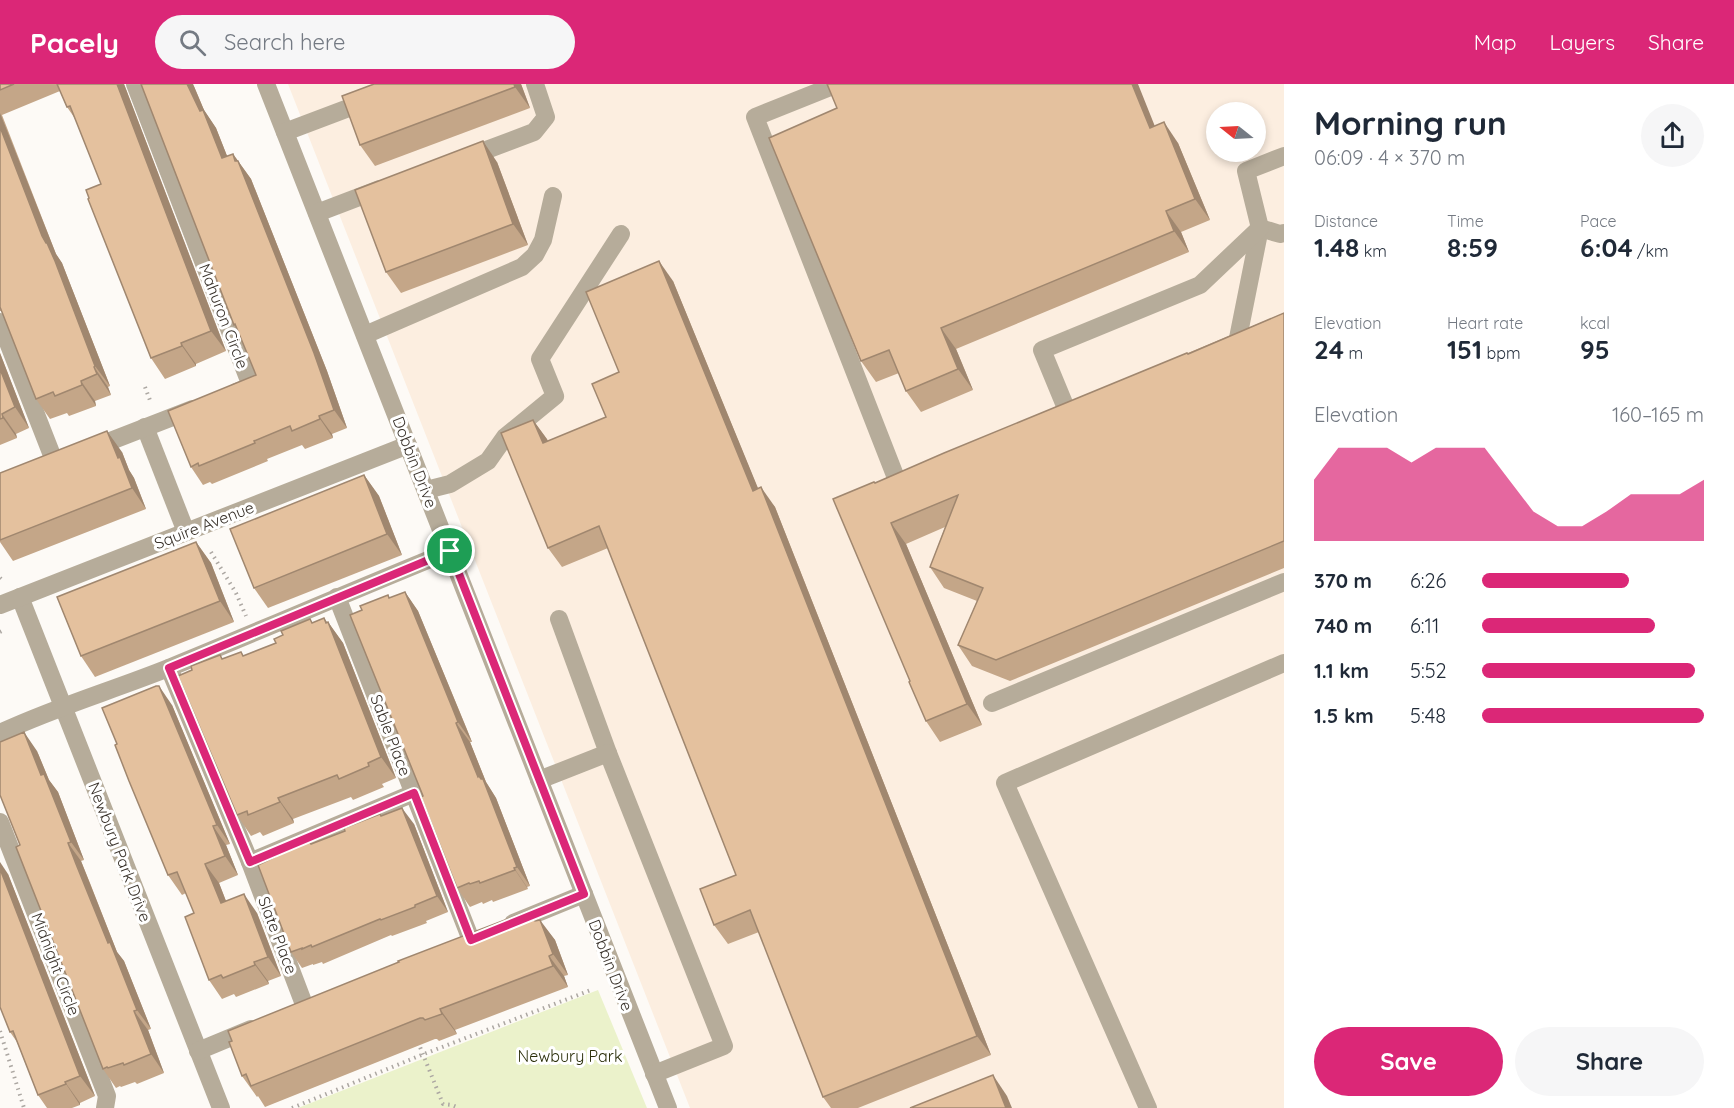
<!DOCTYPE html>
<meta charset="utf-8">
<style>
body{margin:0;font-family:Quicksand,sans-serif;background:#f6f6f7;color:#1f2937;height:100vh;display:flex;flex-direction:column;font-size:22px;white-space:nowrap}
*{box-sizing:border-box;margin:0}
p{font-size:20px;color:#747a83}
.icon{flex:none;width:33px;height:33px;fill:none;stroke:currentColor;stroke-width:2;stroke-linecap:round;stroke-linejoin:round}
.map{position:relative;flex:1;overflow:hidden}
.sheet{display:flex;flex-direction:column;background:#fff;width:450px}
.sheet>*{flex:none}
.needle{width:39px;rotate:288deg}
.controls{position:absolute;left:1206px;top:18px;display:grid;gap:12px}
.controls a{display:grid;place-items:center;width:60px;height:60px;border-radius:50%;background:#fff;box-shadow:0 3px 9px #0003;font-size:30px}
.pin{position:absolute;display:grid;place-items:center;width:51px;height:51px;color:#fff;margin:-26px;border:3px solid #fff;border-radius:50%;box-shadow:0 2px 6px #0007}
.round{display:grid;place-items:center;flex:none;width:63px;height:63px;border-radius:32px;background:#f6f6f7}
.summary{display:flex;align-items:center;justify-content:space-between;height:102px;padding:0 30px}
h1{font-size:33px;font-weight:700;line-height:45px}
.figures{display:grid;grid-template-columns:repeat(3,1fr);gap:9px;height:102px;padding:6px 30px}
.figures div{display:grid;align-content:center}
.figures b{font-size:26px;font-weight:700}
.figures small{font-size:16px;font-weight:400}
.figures p{font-size:16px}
.chart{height:168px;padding:12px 30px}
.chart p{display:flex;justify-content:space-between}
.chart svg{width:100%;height:108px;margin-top:6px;fill:#db2777;opacity:.7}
.button{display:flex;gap:12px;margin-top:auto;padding:12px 30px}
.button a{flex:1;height:69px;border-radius:36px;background:#db2777;color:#fff;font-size:24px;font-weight:700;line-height:69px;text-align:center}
.button a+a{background:#f6f6f7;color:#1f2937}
ul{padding:0 30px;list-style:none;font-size:20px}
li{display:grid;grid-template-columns:96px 72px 1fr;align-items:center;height:45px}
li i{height:15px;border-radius:8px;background:#db2777}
header{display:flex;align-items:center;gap:36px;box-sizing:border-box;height:84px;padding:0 30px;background:#db2777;color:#fff}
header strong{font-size:28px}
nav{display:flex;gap:33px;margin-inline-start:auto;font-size:21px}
.search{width:420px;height:54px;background:#f6f6f7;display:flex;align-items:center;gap:15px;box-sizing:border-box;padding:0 21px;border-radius:33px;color:#747a83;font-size:22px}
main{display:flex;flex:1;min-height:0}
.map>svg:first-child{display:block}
</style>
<header>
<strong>Pacely</strong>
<div class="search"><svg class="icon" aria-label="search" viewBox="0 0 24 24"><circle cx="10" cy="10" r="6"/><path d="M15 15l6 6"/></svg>Search here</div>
<nav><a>Map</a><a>Layers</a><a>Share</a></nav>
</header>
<main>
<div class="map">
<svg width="1284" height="1024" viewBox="0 0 1284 1024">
<rect width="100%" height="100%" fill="#fdfaf6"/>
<path fill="#fceee0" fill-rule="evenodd" d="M288,0h996v1024h-594zM1216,28h40v40h-40z"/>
<path fill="#ebf2cb" d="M598,906l49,118h-349l287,-113z"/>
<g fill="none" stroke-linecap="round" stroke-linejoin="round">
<g stroke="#aca7a2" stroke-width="4" stroke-dasharray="1.5 4.5" stroke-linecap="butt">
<path d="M145,303l6,16"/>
<path d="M211,468l25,41 10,23"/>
<path d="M0,494l1,1"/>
<path d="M0,548l2,-1"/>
<path d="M0,947l24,77"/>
<path d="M418,958l25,62 9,1 7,3"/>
<path d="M292,1024l132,-54 167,-64"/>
</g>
<g stroke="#b6ac9a" stroke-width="18">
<path d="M135,0l116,302 -15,6"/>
<path d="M266,0l402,1024"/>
<path d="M838,0l-83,33 143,366 14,-6"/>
<path d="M285,48l127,-48"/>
<path d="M465,74l69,-26 12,-15 -11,-33"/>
<path d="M317,129l63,-24"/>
<path d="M0,238l55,141"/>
<path d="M365,251l157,-68 13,-12 8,-15 10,-44"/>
<path d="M1226,264l11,-5 23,-115 20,6 4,-1"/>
<path d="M1068,329l-26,-63 158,-65 60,-57 -14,-57 38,-15"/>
<path d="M145,343l41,105"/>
<path d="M90,365l103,-40"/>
<path d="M426,406l24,-6 38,-23 17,-24 50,-41 -15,-37 81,-125"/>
<path d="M20,513l201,511"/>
<path d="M337,513l134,343"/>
<path d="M0,521l408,-160"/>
<path d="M559,535l49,134"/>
<path d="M169,584l81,194 164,-69"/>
<path d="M992,619l292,-121"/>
<path d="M0,649c55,-26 114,-43 171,-66 93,-38 185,-78 279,-116"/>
<path d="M539,696l69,-27 116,293 -70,28"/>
<path d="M0,738l107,274 -2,12"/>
<path d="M250,778l55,145"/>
<path d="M513,839l71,-29"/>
<path d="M198,967l53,-22"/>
<path d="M1148,1024l-143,-325 279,-120"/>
</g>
</g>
<g fill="#c4a688">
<path d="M14,0h110l102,267 -30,13v2l-31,13 -14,-21 -50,-174 -25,-64 -9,-13 -7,-16 -58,24 54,139 6,9 7,18 41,105 -2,1 3,8 -16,6 1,5 -27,10 -2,-3 -17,6 -14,-20 -34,-88h-2v-221z"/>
<path d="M193,0l11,26 12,18 11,28 6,-2 18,25 76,192 20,57 -15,6 1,4 -28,11 -3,-4 -35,14 1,2 -56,23 -2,-2 -7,3 -12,-18 65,-92 -18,-44 -4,-6z"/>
<path d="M374,0h147l9,24 -155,58 -15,-21z"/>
<path d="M1155,42l23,17 32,77 -29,12 8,20 -233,97 17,41 -52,22 -15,-21 -7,-18 -23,9 -15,-21z"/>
<path d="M497,78l31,83 -127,48 -15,-21z"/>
<path d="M673,197l85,208 17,18 216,548 -133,53h-27l-8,-11 -64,-165 -31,12 -14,-19 22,-50 -128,-327 -46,19 -14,-19 -15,-128 15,21 58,-24 13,-45z"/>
<path d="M1284,229v255l-274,113 -38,-15 -14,-21 19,-44 -33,-13 -14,-21 15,-40 -39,17 76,181 -42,17 -14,-21 -16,-40 -35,-198z"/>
<path d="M0,269l29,75 -13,6 1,4 -17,7z"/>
<path d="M122,368l7,18 5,8 12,31 -133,52 -13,-19v-69z"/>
<path d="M364,391l15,21 23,59 -134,53 -14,-20z"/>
<path d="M196,458l15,21 23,59 -139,55 -14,-21z"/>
<path d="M405,508l13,19 48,116 6,15h-2l16,40 10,16 34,88 -3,1 1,2 -35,13 -1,-2 -9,4 -1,-2 -12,5 -13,-19 -34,-92 -33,-198z"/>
<path d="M310,535l2,4 16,-1 15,21 53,135 -14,6 2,3 -31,13 -2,-3 -58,22 1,4 -31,13 -3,-4 -9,4 -14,-21 -45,-145 28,-15 3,4 18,-7 3,4 32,-13 7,-8z"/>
<path d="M172,621l58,139 -4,1 12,30 -19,8 7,18 31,12 24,63 -13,5 1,3 -33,13 -2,-3 -12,5 -13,-19 -15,-67 -8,-20 -4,2 -14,-20z"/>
<path d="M37,667l12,29 9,12 26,68 -3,1 9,22 27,69 7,9 27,68 -3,1 16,43 -27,11 -2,-2 -14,5 -1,-1 -4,2 -13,-19z"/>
<path d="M380,730l1,2 33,8 34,88 -22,9 1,2 -35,13 -1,-1 -68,29 -1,-2 -9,3v-1l-11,4 -11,-16 -16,-95 34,-16 2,2 34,-12z"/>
<path d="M8,790l87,222 -15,7v2l-8,3h-25l-9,-13 -21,-53 -7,-10z"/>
<path d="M531,826l24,30 13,35 -4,1 4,11 -113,43 2,4 -18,7 -2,-2h-2l-170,68 -7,-11 -1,1 -15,-21z"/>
</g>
<g fill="#a0876f">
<path d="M117,0h7l102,267 -15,-20z"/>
<path d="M187,0h6l11,26 12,18 19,48 -13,-18z"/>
<path d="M514,0h7l9,24 -15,-21z"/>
<path d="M1132,0h6l26,65 -14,-21z"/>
<path d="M0,29l56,141 6,9 7,18 41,105 -15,-20 -53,-130 -42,-109z"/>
<path d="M1164,38l14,21 32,77 -15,-21z"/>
<path d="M483,57l14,21 31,83 -15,-21z"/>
<path d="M233,70l18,25 76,192 20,57 -13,-18z"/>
<path d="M1166,127l15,21 8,20 -15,-21z"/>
<path d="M659,177l14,20 94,229 -14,-19z"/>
<path d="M941,244l15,21 17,41 -15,-21z"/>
<path d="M181,259l15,21v2l-14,-20z"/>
<path d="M0,269l29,75 -14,-21 -15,-38z"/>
<path d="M94,283l14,20 3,8 -14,-21z"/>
<path d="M81,297l14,20 1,5 -14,-21z"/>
<path d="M2,330l14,20 1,4 -14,-20z"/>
<path d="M319,332l13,18 1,4 -13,-19z"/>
<path d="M533,336l14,19 10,24 -14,-20z"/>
<path d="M107,347l15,21 7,18 5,8 12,31 -14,-21 -14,-30z"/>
<path d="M364,391l15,21 23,59 -15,-21z"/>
<path d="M761,403l14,20 216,548 -14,-19z"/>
<path d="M891,439l15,21 76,181 -15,-21z"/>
<path d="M196,458l15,21 23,59 -14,-21z"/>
<path d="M405,508l13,19 54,131 -14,-20z"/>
<path d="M324,534l6,8 -2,-4 15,21 53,135 -15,-21z"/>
<path d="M159,602l13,19 58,139 -13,-19z"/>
<path d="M456,639l14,19 16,40 10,16 34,88 -13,-19 -39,-90z"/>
<path d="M24,648l13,19 12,29 9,12 26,68 -13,-18 -30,-67z"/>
<path d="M278,714l15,21 1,4 -14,-21z"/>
<path d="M402,724l12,16 34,88 -11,-16z"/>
<path d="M213,742l13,19 12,30 -13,-19z"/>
<path d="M68,759l13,18 36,91 7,9 27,68 -14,-19 -29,-67z"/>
<path d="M0,778l8,12 87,222 -15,-20 -80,-207z"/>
<path d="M205,780l14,19 15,39 -13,-19z"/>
<path d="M514,784l13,19 1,2 -13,-19z"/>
<path d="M244,810l13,19 24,63 -13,-19z"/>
<path d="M531,826l12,17 -3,-7 15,20 13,35 -15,-21 -18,-33z"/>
<path d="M549,872l15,20 4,11 -15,-21z"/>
<path d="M254,878l14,19 1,3 -14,-19z"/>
<path d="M440,925l15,21 2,4 -15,-20z"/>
<path d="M134,927l14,19 16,43 -13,-19z"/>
<path d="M993,991l14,21 5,12h-6z"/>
<path d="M65,998l15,21v2l-14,-21z"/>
</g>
<g fill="#e4c19e" stroke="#a0876f" stroke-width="1.5">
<path d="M0,0h14l-14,6z"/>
<path d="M57,0h60l94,247 -30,12 1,3 -31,12 -63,-159 1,-1 -3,-8 15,-6 -31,-78 -3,1z"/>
<path d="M141,0h46l13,27 3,-1 19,48 11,-4 2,7h3l76,192 20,57 -15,6 1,3 -28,12 -2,-5 -36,15 1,2 -56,23 -1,-3 -7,4 -23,-56 88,-36 -21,-51 -1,1z"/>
<path d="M374,0h140l1,3 -155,58 -18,-49z"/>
<path d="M827,0h305l18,44 14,-6 31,77 -29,12 8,20 -233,97 17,41 -52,22 -17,-41 -28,11 -92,-223 68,-30z"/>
<path d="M0,43l42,109 4,7h1l8,18 40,105 -1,1 3,7 -16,7 1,4 -27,11 -2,-4 -17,7 -36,-92z"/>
<path d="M483,57l30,83 -127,48 -31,-82z"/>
<path d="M659,177l94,230 8,-4 216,549 -154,61 -73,-187 -36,15 -14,-36 36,-14 -137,-349 -51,22 -47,-115 32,-13 10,23 63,-26 -14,-33 27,-12 -33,-80z"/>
<path d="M1284,229v228l-288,119 -38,-15 25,-57 -53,-21 28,-72 -67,28 76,181 -41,17 -17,-39 1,-1 -77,-182 41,-17 1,1 69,-30 243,-100 1,1z"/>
<path d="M0,285l15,38 -13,7 1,4 -3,1z"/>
<path d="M107,347l11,27 2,-1 12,31 -132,52v-67z"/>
<path d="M364,391l23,59 -133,54 -24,-59z"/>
<path d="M196,458l24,59 -139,55 -24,-59z"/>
<path d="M405,508l47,115 6,15 -2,1 22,54 1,-1 2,3h2l34,88 -3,1 1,2 -35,13 -1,-2 -9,3 -1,-1 -12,5 -36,-91 2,-1 -73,-181 12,-5 -2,-4 28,-11 1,3z"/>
<path d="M324,534l2,5 2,-1 53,135 -13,6 1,3 -30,13 -2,-4 -59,23 2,4 -32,13 -1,-4 -10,4 -59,-139 14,-6 -1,-4 29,-11 2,4 19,-7 2,4 33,-13 -2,-4 9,-4 -2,-4 29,-12 2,4z"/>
<path d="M156,602h3l58,139 -4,1 12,30 -20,8 16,39 23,-9 24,63 -14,5 1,3 -32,13 -2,-3 -12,5 -24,-63 9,-4 -17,-41 -9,3 -39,-94 -14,-36 2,-1 -15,-36z"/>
<path d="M24,648l17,43 3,-1 27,68 -3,1 8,21 32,79 2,-1 27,68 -3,1 17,43 -27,11 -1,-2 -15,5 -1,-1 -4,2 -87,-222 4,-2 -20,-50v-53z"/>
<path d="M402,724l35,88 -22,9v2l-34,13 -1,-1 -68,28 -1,-2 -9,4v-1l-11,4 -33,-87 17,-8 -1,-2 35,-14 2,3 34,-13 -1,-3 36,-14 1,2z"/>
<path d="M0,785l80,207 -15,6 1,2 -28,11 -25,-64 -3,1 -10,-25z"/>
<path d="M531,826l4,11 5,-1 13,34 -4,2 4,10 -113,43 2,5 -17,6 -2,-2h-3l-169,68 -5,-12 -4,2 -13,-34 3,-1 -4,-10 171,-69 -1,-1z"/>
<path d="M993,991l13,33h-96z"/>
</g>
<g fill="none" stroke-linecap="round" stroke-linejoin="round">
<defs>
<path id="route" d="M450,467l134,343 -113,46 -57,-147 -164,69 -81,-194z"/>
</defs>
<use href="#route" stroke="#fff" stroke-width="12"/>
<use href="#route" stroke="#db2777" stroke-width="8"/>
</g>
<g text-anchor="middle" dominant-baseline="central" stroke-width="6" stroke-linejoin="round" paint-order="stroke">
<g font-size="16" fill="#38312a" stroke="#fff">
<text transform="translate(224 232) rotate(69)">Mahuron Circle</text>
<text transform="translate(415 378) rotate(69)">Dobbin Drive</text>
<text transform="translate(204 441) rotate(-21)">Squire Avenue</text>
<text transform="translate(391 651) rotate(69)">Sable Place</text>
<text transform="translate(120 768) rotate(69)">Newbury Park Drive</text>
<text transform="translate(278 851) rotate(69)">Slate Place</text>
<text transform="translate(56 880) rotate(69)">Midnight Circle</text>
<text transform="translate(611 881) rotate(69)">Dobbin Drive</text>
</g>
<g font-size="16" fill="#2b2f0a" stroke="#fff">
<text x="570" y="972">Newbury Park</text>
</g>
</g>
</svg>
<div class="controls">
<a><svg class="needle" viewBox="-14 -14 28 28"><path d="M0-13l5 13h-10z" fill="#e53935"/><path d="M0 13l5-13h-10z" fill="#747a83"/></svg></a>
</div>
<div class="pin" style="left:450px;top:467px;background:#1e9e55"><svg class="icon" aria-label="arrive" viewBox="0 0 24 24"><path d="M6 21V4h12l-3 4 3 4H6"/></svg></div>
</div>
<section class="sheet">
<div class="summary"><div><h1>Morning run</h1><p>06:09 · 4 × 370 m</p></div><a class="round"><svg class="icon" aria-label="share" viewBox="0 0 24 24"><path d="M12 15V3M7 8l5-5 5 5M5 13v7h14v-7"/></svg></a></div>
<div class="figures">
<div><p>Distance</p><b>1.48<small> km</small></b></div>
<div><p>Time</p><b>8:59</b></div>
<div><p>Pace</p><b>6:04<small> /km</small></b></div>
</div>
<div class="figures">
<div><p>Elevation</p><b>24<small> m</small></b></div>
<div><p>Heart rate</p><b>151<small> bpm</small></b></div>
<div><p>kcal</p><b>95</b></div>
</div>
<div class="chart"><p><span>Elevation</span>160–165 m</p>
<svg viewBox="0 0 160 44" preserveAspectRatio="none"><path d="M0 44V19L10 6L20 6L30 6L40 12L50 6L60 6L70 6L80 19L90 32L100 38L110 38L120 32L130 25L140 25L150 25L160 19V44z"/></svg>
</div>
<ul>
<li><b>370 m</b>6:26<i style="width:66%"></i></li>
<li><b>740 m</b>6:11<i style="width:78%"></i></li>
<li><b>1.1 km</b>5:52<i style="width:96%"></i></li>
<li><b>1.5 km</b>5:48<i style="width:100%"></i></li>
</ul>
<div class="button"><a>Save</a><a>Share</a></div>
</section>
</main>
